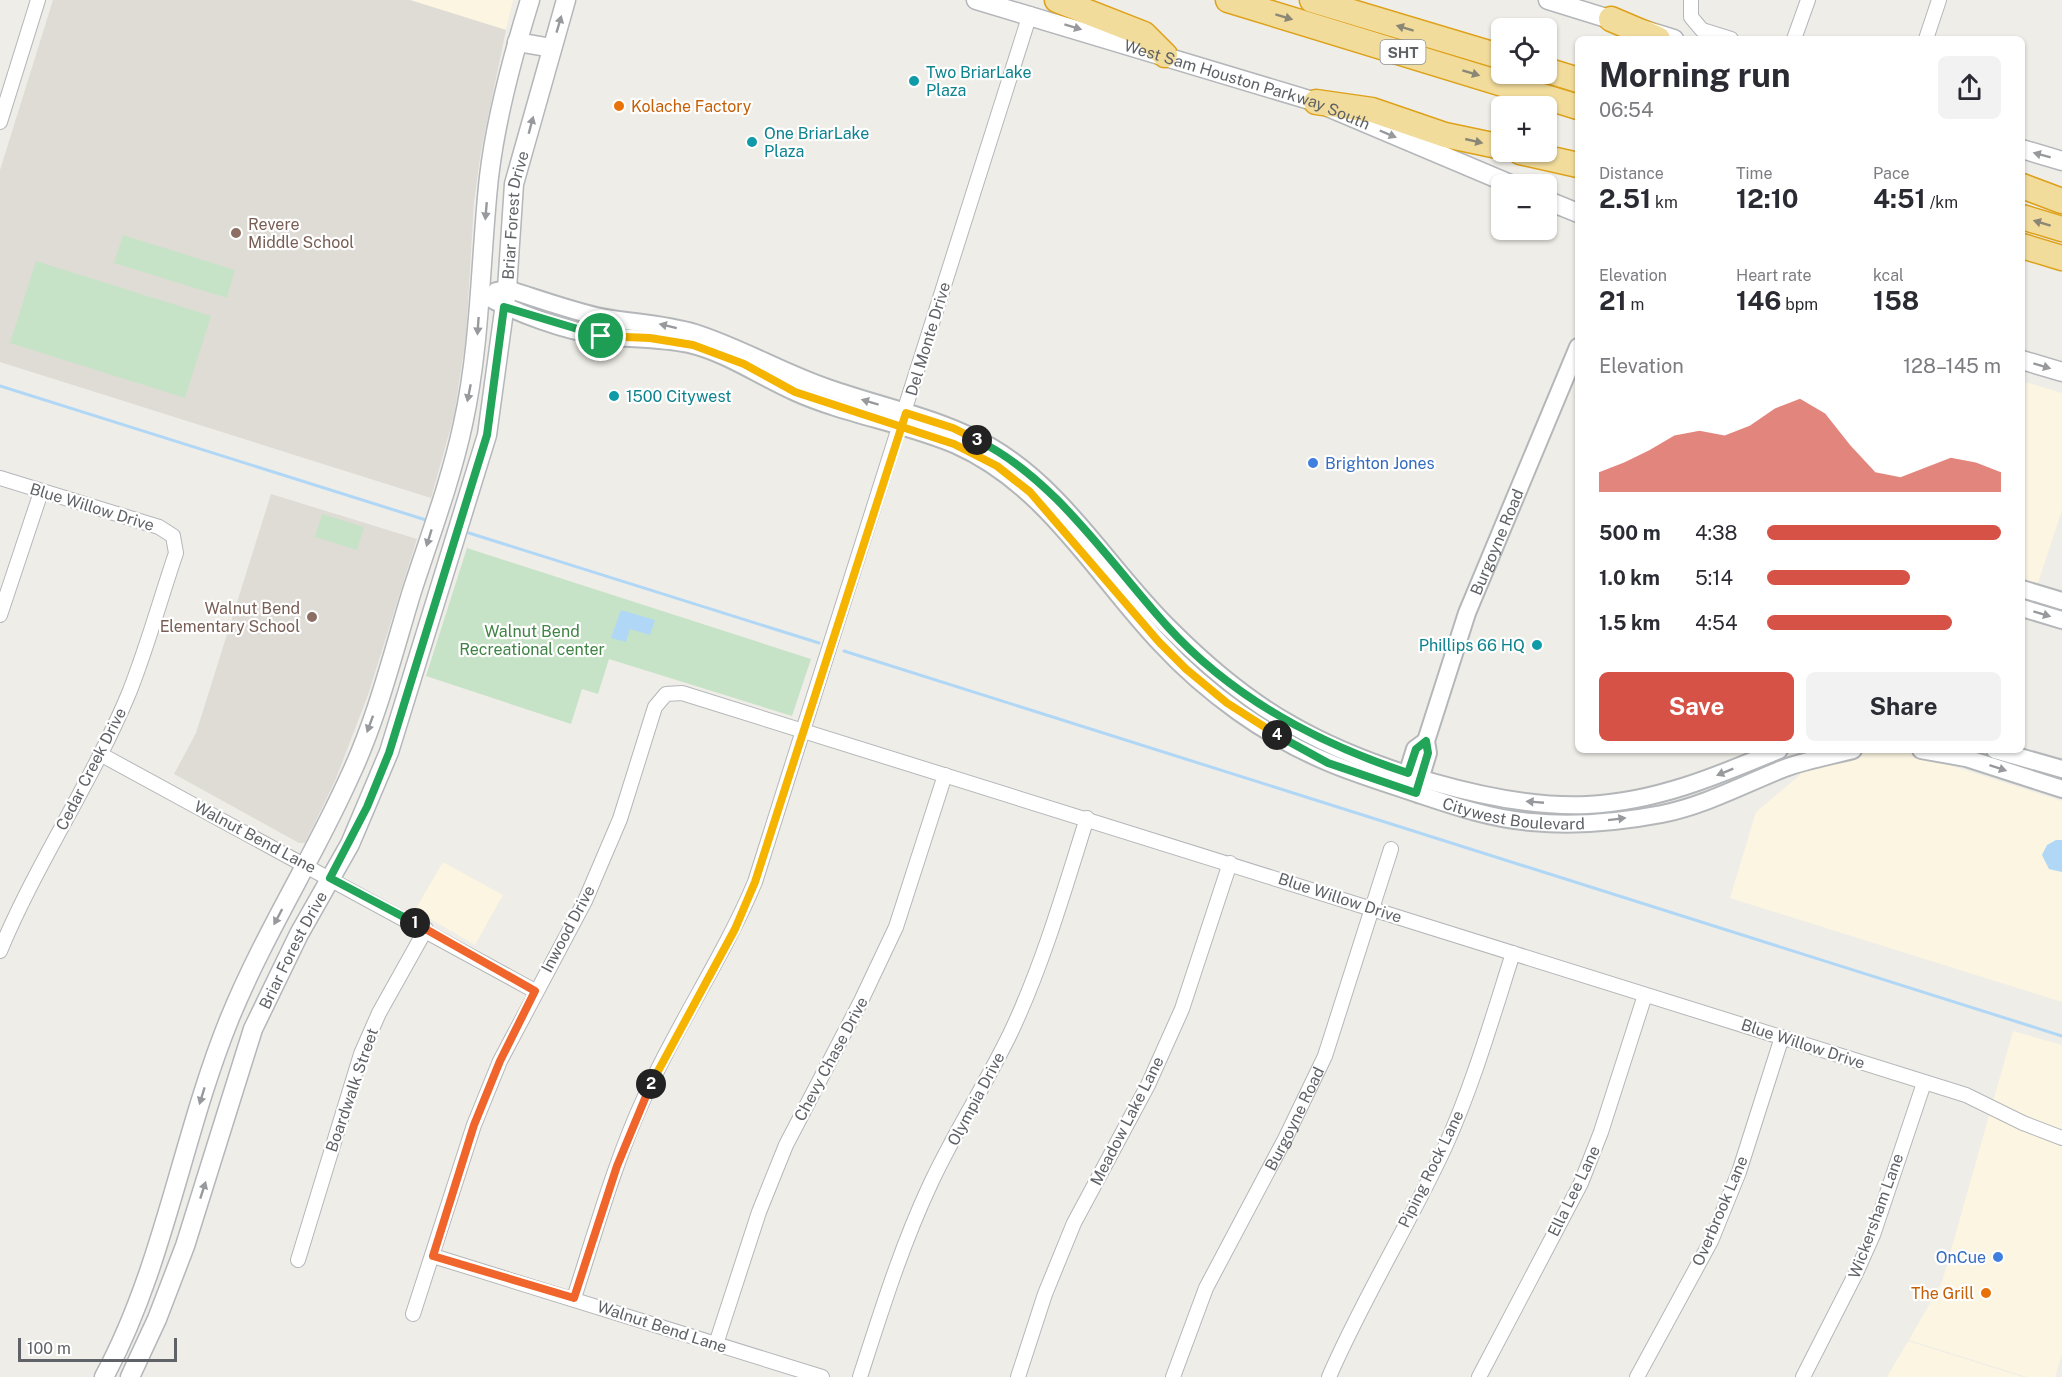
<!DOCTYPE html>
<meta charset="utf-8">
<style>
body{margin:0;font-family:"Public Sans",sans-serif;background:#f2f2f3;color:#2b2b33;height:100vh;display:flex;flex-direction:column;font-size:22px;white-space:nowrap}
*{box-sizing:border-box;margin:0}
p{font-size:20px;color:#7c7c81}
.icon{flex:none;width:33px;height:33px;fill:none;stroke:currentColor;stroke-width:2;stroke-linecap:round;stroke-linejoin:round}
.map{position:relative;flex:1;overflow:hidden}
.details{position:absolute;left:1575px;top:36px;width:450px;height:717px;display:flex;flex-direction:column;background:#fff;border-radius:9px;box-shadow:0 2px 4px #0004}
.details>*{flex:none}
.buttons{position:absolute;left:1491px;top:18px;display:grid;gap:12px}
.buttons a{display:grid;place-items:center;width:66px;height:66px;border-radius:9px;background:#fff;box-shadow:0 2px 4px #0004;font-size:30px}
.scale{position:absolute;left:18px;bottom:15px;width:159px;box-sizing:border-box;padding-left:6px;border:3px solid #5f6266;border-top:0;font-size:16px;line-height:21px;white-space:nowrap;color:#5f6266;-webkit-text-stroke:4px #fff;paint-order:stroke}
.pin{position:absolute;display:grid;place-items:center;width:51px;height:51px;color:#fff;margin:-26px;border:3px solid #fff;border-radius:50%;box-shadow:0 2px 6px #0007}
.km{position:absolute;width:30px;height:30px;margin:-15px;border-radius:50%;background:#222;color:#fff;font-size:16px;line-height:30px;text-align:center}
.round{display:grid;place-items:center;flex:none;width:63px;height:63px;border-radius:9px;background:#f2f2f3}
.headline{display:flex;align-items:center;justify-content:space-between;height:102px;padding:0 24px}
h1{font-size:33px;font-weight:700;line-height:45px}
.metrics{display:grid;grid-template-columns:repeat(3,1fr);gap:9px;height:102px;padding:6px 24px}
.metrics div{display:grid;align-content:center}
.metrics b{font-size:26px;font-weight:700}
.metrics small{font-size:16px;font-weight:400}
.metrics p{font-size:16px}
.chart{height:168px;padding:12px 24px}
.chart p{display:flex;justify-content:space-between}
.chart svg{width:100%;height:108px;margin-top:6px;fill:#d75246;opacity:.7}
.button{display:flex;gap:12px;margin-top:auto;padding:12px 24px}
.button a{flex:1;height:69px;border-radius:9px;background:#d75246;color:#fff;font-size:24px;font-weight:700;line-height:69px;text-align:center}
.button a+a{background:#f2f2f3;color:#2b2b33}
ul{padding:0 24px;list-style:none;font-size:20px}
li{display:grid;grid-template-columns:96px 72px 1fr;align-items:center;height:45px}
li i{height:15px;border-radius:8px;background:#d75246}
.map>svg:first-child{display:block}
</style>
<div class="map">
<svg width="2062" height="1377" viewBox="0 0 2062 1377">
<rect width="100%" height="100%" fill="#efede7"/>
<g fill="#fbf5e1">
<path d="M410,0h103l-7,30z"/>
<path d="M2022,381l40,12v117l-25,76 -15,-4z"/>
<path d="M1797,750h153l-4,14 116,37v201l-332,-104 26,-86 44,-37z"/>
<path d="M443,862l60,33 -28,50 -60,-35z"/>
<path d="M2013,1031l49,14v309l-7,23h-28l-118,-37 33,-58z"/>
<path d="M1908,1341l115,36h-136z"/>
</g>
<g fill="#dfdcd6">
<path d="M53,0h357l96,30 -25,121 -7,51 -8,135 -12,79 -23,82 -431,-136v-192z"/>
<path d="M271,494l146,45 -49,156 -33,86 -30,62h-6l-125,-69 22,-41z"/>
</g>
<g fill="#c7e3c7">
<path d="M123,235l112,35 -8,28 -113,-35z"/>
<path d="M36,261l175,55 -26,82 -175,-55z"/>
<path d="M322,514l42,13 -7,23 -42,-13z"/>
<path d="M467,548l344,111 -19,57 -183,-57 -11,35 -16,-5 -11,35 -145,-48z"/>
</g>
<g fill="#b0d7f6">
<path d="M621,610l34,10 -5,15 -20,-6 -4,13 -15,-4z"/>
<path d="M2056,840h6v32l-13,-3 -7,-14 5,-10z"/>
</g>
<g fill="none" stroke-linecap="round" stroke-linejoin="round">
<g stroke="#b0d7f6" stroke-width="3">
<path d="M0,386l426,134"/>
<path d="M469,533l350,110"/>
<path d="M844,651l1218,385"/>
</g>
<defs>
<g id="minor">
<path d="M1691,0v17l11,13 29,9"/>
<path d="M1794,39l14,-39"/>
<path d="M1926,39l13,-39"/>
<path d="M0,122l38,-122"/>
<path d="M0,478l159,49 14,9 3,17c-16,47 -29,95 -47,140 -37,89 -92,169 -129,258"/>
<path d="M0,615l41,-123"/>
<path d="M100,754l435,237"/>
<path d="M433,1256l389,121"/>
<path d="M298,1260l63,-206 18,-41 47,-84"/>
<path d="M574,1298c22,-68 41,-137 71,-202 33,-73 79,-140 110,-214l275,-868"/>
<path d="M413,1314l61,-189 26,-64 85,-160 35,-82 35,-112 11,-13 16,-1 1284,402 57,28 39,15"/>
<path d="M716,1344l43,-132 27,-67 75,-144 35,-74 49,-152"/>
<path d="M860,1377c21,-65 41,-130 70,-192 24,-52 56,-101 81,-153 32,-68 53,-141 76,-214"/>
<path d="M1018,1377l27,-83 29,-71 74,-138 34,-76 48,-146"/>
<path id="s1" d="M1173,1377l33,-89 80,-151 39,-81 66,-207"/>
<path d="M1329,1377c34,-79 80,-152 116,-230 28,-62 47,-128 68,-194"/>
<path d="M1479,1377l102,-194 20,-51 44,-137"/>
<path d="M1637,1377l74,-136 28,-69 43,-135"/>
<path d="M1803,1377l53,-104 17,-38 51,-152"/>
</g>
<g id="tertiary">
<path d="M496,291l11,-2c29,9 59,20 89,27 34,7 66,7 99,17 47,15 88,40 133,55 54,19 113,30 163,59 75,44 119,124 181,184 36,36 74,68 118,93 76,44 209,85 297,81 68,-3 130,-29 192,-55"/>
<path id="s2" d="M480,293c33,19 86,39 124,43 29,3 56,2 85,8 38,9 70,32 106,48 51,23 110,31 161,53 90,40 139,129 204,198 46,50 107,94 170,120 29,12 59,21 88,31 36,12 74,25 113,28 42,4 89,0 131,-8 44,-9 82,-30 123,-46 22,-8 45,-12 68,-18"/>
<path d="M2022,589l40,12"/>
<path d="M2022,608l40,12"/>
<path d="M1921,750l45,8 96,31"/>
<path d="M1995,750l67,19"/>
<path d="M1405,781l10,-32 11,-8"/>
<path id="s3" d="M1418,786l10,-33 -2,-12 41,-128 111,-266"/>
</g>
<g id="secondary">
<path id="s4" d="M976,0l340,102 194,82"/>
<path d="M1548,0l126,39"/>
<path d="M517,42l35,6"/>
<path d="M2022,149l40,12"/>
<path d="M1546,200l32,13"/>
<path d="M2022,360l40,12"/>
<path d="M104,1377c60,-111 78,-241 125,-357 34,-84 83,-160 120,-242 28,-59 44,-125 63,-187 18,-55 39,-111 51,-167 18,-82 17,-164 26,-247 7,-60 23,-119 41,-177"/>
<path id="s5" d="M130,1377l27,-58 28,-73 68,-217 46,-95 51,-90 39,-92 98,-317 20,-146 7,-105 52,-184"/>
</g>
<g id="motorway">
<path d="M1057,0l87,34 21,21"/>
<path d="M1228,0l350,107"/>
<path d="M1312,0l190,57"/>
<path d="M1611,19l47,20"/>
<path d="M1546,70l32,10"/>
<path d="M1316,102l56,8 73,25 57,12"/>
<path d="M1520,152l58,13"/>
<path d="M2022,186l40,15"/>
<path d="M2022,217l40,12"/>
<path d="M2022,246l40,12"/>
</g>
</defs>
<use href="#minor" stroke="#b4b7ba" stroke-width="16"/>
<use href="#tertiary" stroke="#b4b7ba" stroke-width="20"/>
<use href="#secondary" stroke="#b3b6ba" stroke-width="21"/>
<use href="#motorway" stroke="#dda11a" stroke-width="27"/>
<use href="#minor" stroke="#fff" stroke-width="14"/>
<use href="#tertiary" stroke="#fff" stroke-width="16"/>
<use href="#secondary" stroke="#fff" stroke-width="18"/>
<use href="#motorway" stroke="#f2dc9c" stroke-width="24"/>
</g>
<defs><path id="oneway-solid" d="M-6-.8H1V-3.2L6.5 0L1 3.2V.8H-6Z" transform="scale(1.5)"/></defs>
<g fill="#8b8776">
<use href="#oneway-solid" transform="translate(1284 17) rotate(17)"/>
<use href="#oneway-solid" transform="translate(1405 28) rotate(-163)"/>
<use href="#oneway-solid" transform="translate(1471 73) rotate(17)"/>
<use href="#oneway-solid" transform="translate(1474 141) rotate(13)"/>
<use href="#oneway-solid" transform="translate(2042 223) rotate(-163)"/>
</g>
<g fill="#97999c">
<use href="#oneway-solid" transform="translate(559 24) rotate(-74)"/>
<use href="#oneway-solid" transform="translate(1073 27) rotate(17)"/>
<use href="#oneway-solid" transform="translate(531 125) rotate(-75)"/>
<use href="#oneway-solid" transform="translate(1388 134) rotate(23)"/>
<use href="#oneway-solid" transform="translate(2042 155) rotate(-165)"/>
<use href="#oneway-solid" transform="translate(486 211) rotate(95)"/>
<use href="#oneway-solid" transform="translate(478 326) rotate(94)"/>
<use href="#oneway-solid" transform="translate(668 326) rotate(-166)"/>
<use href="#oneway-solid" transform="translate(2042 366) rotate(17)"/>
<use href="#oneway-solid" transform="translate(469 393) rotate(101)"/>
<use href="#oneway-solid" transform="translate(870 402) rotate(-163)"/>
<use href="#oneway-solid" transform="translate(429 538) rotate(107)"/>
<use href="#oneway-solid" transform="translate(2042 614) rotate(17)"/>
<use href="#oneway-solid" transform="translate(370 724) rotate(110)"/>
<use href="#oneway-solid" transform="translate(1998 768) rotate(18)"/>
<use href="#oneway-solid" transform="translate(1725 772) rotate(158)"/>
<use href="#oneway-solid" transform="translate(1535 802) rotate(-175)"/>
<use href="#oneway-solid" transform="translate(1617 819) rotate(-7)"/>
<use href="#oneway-solid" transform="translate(278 917) rotate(118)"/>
<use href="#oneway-solid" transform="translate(202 1096) rotate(107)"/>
<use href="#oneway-solid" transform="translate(203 1190) rotate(-72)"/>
</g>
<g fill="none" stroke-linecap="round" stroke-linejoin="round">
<defs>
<path id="split-1" d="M415,923l-85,-45 37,-71 22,-54 98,-318 17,-128 97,29"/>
<path id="split-2" d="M415,923l120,68 -35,70 -26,64 -41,131 141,42 43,-132 34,-82"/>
<path id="split-3" d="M651,1084l84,-155 20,-47 151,-469 47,15 24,12"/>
<path id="split-4" d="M977,440c77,37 133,123 190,186 65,72 150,117 241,147l8,-24 10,-8 2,12 -12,40 -88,-30 -51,-28"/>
<path id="split-5" d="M601,336l49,2 43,7 51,19 51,28 159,52 43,22 33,26 129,150 27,27 41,34 50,32"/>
</defs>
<use href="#split-1" stroke="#fff" stroke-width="12"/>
<use href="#split-2" stroke="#fff" stroke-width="12"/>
<use href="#split-3" stroke="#fff" stroke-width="12"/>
<use href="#split-4" stroke="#fff" stroke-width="12"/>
<use href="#split-5" stroke="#fff" stroke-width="12"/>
<use href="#split-1" stroke="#22a559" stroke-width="8"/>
<use href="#split-2" stroke="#f0652b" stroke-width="8"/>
<use href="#split-3" stroke="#f5b400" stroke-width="8"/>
<use href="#split-4" stroke="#22a559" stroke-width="8"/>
<use href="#split-5" stroke="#f5b400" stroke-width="8"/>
</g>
<g fill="#0f9aa8" stroke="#fff" stroke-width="2">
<circle cx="914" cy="81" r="6"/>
<circle cx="752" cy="142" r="6"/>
<circle cx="614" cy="396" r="6"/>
<circle cx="1537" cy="645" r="6"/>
</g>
<g fill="#e8710a" stroke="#fff" stroke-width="2">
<circle cx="619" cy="106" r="6"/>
<circle cx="1986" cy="1293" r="6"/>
</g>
<g fill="#8d6e63" stroke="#fff" stroke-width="2">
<circle cx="236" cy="233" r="6"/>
<circle cx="312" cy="617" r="6"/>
</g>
<g fill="#3f7fe0" stroke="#fff" stroke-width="2">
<circle cx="1313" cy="463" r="6"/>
<circle cx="1998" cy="1257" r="6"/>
</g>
<g text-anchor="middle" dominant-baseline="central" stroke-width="4.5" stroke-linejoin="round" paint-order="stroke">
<rect fill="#fff" stroke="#8f9194" stroke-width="1.5" x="1380.5" y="40" width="45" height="24" rx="4.5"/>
<g font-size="15" font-weight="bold" fill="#5f6266">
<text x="1403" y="52">SHT</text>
</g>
<g font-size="16" fill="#0d838f" stroke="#fff" text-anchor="start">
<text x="926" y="72">Two BriarLake<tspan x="926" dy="18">Plaza</tspan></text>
<text x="764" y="133">One BriarLake<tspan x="764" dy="18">Plaza</tspan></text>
<text x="626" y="396">1500 Citywest</text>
<text x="1525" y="645" text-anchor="end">Phillips 66 HQ</text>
</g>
<g font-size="16" fill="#5f6266" stroke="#fff">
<text stroke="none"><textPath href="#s4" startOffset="284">West Sam Houston Parkway South</textPath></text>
<text stroke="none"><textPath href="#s5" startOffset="1232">Briar Forest Drive</textPath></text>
<text transform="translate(928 339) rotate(-73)">Del Monte Drive</text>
<text transform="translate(92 507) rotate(17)">Blue Willow Drive</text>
<text stroke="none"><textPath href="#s3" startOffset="258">Burgoyne Road</textPath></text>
<text transform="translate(91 769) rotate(-63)">Cedar Creek Drive</text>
<text stroke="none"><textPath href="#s2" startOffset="1192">Citywest Boulevard</textPath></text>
<text transform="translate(255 837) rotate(28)">Walnut Bend Lane</text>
<text transform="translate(1340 898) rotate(18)">Blue Willow Drive</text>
<text transform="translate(568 929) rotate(-62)">Inwood Drive</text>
<text stroke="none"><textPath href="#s5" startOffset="458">Briar Forest Drive</textPath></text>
<text transform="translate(1803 1044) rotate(18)">Blue Willow Drive</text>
<text transform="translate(831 1059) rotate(-62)">Chevy Chase Drive</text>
<text transform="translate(352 1090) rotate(-71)">Boardwalk Street</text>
<text transform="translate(976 1099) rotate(-62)">Olympia Drive</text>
<text stroke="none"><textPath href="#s1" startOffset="286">Burgoyne Road</textPath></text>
<text transform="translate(1127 1121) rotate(-63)">Meadow Lake Lane</text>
<text transform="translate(1431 1169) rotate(-64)">Piping Rock Lane</text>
<text transform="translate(1574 1191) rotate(-64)">Ella Lee Lane</text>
<text transform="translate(1720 1211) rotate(-67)">Overbrook Lane</text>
<text transform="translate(1876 1216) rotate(-70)">Wickersham Lane</text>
<text transform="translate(662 1327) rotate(18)">Walnut Bend Lane</text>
</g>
<g font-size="16" fill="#c56008" stroke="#fff" text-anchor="start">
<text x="631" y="106">Kolache Factory</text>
<text x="1974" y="1293" text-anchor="end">The Grill</text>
</g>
<g font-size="16" fill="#785e54" stroke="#fff" text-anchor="start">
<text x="248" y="224">Revere<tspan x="248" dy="18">Middle School</tspan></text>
<text x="300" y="608" text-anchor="end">Walnut Bend<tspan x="300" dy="18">Elementary School</tspan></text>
</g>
<g font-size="16" fill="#366cbe" stroke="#fff" text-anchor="start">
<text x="1325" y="463">Brighton Jones</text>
<text x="1986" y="1257" text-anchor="end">OnCue</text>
</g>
<g font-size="16" fill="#408344" stroke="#fff">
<text x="532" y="631">Walnut Bend<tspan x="532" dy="18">Recreational center</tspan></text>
</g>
</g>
</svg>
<div class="buttons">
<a><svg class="icon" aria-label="locate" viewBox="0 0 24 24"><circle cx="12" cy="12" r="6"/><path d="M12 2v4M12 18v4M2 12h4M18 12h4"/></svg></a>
<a>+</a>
<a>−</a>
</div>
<div class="scale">100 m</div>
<div class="pin" style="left:601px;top:336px;background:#1e9e55"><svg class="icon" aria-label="arrive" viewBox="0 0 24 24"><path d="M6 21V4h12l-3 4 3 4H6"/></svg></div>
<b class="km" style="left:415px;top:923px">1</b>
<b class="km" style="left:651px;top:1084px">2</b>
<b class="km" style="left:977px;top:440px">3</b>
<b class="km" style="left:1277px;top:735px">4</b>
<section class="details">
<div class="headline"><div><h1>Morning run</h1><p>06:54</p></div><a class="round"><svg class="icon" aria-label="share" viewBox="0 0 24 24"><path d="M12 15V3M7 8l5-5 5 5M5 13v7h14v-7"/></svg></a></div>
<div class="metrics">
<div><p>Distance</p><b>2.51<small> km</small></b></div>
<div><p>Time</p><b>12:10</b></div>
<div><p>Pace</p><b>4:51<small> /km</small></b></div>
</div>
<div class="metrics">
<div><p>Elevation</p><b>21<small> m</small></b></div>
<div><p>Heart rate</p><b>146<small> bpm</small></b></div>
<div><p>kcal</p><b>158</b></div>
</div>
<div class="chart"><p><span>Elevation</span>128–145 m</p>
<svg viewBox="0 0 160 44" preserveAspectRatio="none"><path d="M0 44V36L10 32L20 27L30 21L40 19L50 21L60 17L70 10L80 6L90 12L100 25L110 36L120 38L130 34L140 30L150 32L160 36V44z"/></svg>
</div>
<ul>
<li><b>500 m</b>4:38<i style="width:100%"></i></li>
<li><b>1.0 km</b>5:14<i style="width:61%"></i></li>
<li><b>1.5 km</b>4:54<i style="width:79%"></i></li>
</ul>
<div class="button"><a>Save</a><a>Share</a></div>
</section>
</div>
